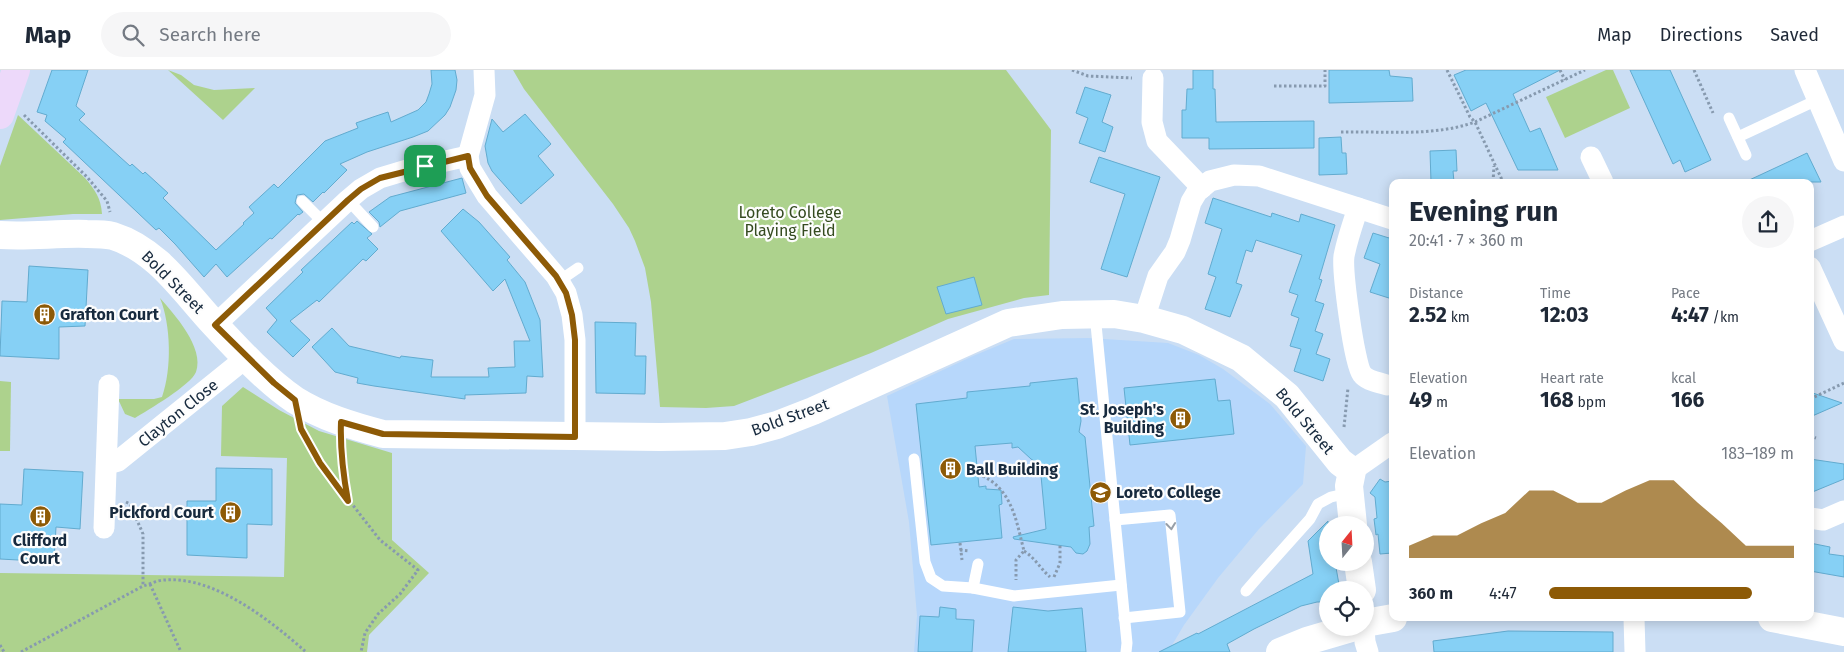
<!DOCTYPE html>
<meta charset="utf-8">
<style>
body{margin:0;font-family:"Fira Sans",sans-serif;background:#f6f6f7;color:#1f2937;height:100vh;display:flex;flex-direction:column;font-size:19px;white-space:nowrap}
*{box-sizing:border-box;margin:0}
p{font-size:16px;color:#747a83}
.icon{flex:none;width:28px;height:28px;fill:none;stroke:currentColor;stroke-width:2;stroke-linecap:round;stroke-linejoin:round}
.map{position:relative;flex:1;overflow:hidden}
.side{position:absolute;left:1389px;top:109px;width:425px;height:442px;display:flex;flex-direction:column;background:#fff;border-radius:10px;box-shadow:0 2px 12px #0003}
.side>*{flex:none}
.needle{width:32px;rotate:18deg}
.tools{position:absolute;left:1319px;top:446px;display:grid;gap:10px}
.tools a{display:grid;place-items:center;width:55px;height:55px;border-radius:50%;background:#fff;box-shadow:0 2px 12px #0003;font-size:25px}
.pin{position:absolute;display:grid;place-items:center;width:42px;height:42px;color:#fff;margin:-21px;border-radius:10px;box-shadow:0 2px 8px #0006}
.round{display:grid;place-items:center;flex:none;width:52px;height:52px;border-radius:26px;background:#f6f6f7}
.head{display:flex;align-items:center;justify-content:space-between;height:85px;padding:0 20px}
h1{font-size:28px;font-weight:700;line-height:38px}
.figures{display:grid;grid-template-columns:repeat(3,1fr);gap:8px;height:85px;padding:5px 20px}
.figures div{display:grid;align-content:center}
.figures b{font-size:21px;font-weight:700}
.figures small{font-size:14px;font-weight:400}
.figures p{font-size:14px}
.chart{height:140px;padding:10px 20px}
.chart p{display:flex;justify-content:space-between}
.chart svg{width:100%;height:90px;margin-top:5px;fill:#8d5a06;opacity:.7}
ul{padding:0 20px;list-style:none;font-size:16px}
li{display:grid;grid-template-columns:80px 60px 1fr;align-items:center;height:38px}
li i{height:12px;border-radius:6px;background:#8d5a06}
header{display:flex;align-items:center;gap:30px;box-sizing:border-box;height:70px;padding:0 25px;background:#fff;border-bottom:1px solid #e0e1e3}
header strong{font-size:24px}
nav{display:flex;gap:28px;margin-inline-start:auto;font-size:18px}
.search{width:350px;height:45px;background:#f6f6f7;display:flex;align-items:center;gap:12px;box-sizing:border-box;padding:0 18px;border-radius:28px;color:#747a83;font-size:19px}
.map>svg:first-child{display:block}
</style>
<header>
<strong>Map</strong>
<div class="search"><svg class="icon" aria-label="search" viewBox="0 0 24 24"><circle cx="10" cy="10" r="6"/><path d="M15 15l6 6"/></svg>Search here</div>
<nav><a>Map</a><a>Directions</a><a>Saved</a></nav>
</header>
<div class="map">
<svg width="1844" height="582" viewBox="0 0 1844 582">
<rect width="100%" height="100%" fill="#cbdef4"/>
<path fill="#b7d7fb" d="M1088,268l80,5 31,12 24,14 47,35 36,42 -3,38 -44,45 -41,49 -34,47 -16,27h-254l3,-36 -8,-94 -22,-126 86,-40 41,-17z"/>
<g fill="#add28d">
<path d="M168,0l13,5 13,10 20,5 41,-2 -32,32z"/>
<path d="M513,0h493l45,60 -2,165 -25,3 -76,21 -77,34 -137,53 -28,2 -46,-1 -9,-105 -6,-34 -10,-27 -6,-13 -16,-24 -89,-115z"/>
<path d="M1606,0h7l17,38 -65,30 -19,-41z"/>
<path d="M18,45l67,63c10,12 16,20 17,36h-29l-73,6v-54z"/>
<path d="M160,228c14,16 45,50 36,74 -5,13 -48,38 -61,46l-10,-4 -7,-15h36l8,-2c10,-28 9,-72 -2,-99z"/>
<path d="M0,311l11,1 -1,69h-10z"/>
<path d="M243,317l36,23 40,21 73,22v87l37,33 -60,62 -2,17h-367v-79l284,4 3,-119 -66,-2 1,-50z"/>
</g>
<g fill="#86d0f5" stroke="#62abcf">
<path d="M52,0h36l-12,36 9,8 -6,6 51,46 2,-2 11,10 2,-2 23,21 -5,5 53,52 28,-26 -1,-1 11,-10 -5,-6 25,-23 4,4 47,-47 33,-13 -2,-5 17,-6 15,-5 3,10 27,-12 8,-8 3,-8 3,-10 -1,-14h24l2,10 -1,10 -6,17 -5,8 -17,16 -15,6 -46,15 -27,12 7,6 -23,23 -1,-1 -10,10 -9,-8 -7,1 -2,8 8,9 -4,3 -1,-1 -26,25 -2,-1 -43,39 -11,-13 -12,13 -29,-33 -16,-16 -3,2 -93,-88 3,-3 -21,-18 2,-6 -10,-3z"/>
<path d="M1193,0h20v19h2l1,33 98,-1v27l-105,1v-11h-27v-28h4l1,-21h6z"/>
<path d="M1329,0h60l1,6 22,2 1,23 -84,2z"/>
<path d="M1466,0h94l-47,24 17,38 10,-4 18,42h-40l-32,-67 -15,8 -17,-36z"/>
<path d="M1630,0h40l41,90 -26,12 -5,-12 -7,4z"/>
<path d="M1085,17l26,8 -9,27 11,5 -8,25 -26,-9 9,-25 -12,-5z"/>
<path d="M525,44l26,30 -13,12 16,19 -33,29 -29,-33 -4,-8 -3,-17 7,-27 11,13z"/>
<path d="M1341,67l1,16h4l1,21 -28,1v-37z"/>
<path d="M1456,80l1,21h-4l1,11h-23l-1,-31z"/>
<path d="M1807,83l14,29h-76l43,-20z"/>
<path d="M1099,87l61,20 -33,100 -26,-8 24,-75 -35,-12z"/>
<path d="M462,108l4,15 -66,18 -20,16 -1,-5 -10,-10 21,-15z"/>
<path d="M1213,128l58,19 1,-4 27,9 2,-8 34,11 -16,54 3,1 -7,21 9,3 -9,27 8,3 -7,20 14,5 -7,22 -29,-10 7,-22 -11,-3 9,-28 -8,-3 7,-20 -9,-3 13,-37 -46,-15 -4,12 -6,-2 -10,33 6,2 -12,32 -25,-8 11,-32 -8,-3 14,-45 -17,-6z"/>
<path d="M463,139l16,13 31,35 -3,3 18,22 15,38 3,57 -16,-1 -1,17 -61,2v4l-91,-13 -17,-3 1,-5 -23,-6 -23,-25 20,-19 17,18 51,12 1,-2 32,4 -2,17h58l-1,-9 27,-1 -1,-26h16l-25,-62 -12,12 -52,-60z"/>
<path d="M357,151l15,13 -5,4 11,11 -12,12 -3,-2 -44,43 -2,-2 -27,21 20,19 -17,17 -26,-25 10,-12 -11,-12 37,-36 -2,-2 51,-48 2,2z"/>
<path d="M1373,163l16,5 1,-2h2v63l-22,-7 10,-28 -16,-6z"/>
<path d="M29,196l59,4 -3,56 -26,1v32l-59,-3 2,-55 25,1z"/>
<path d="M974,207l8,28 -36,9 -9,-27z"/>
<path d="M595,252l41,1 -1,33h11l-1,38 -49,-1z"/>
<path d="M1077,308l4,43 -2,11 6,5 9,89 -5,1 1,17 -3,7 -4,3 -7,-1 -5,-6 -57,-8 -1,-2 33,-8 -6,-64 -9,-6 -13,-12 -6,1v-5l-37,3 4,41 7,-1v3l15,1 1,14 -3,1 3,33 -71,7 -15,-141 51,-6v-6l63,-6v-3z"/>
<path d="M1215,309l3,22 12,-1 4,34 -104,11 -6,-57z"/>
<path d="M1810,322l32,11 -32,14z"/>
<path d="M1810,389l34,5v15l-34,14z"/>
<path d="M216,398l56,1v56l-25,-1v34l-60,-3v-54h29z"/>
<path d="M24,399l59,3 -3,57 -24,-2 -2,35 -54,-3v-55l22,1z"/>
<path d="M1380,409l5,3 7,-1v72l-12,1 -2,-20 -2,1 -2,-16 3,-1 -2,-21 -5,-4z"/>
<path d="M1328,451v41h7l5,28h-12v12h-11l-16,4 -47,23 -27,15 3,8h-71l38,-19 1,1 115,-60 -5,-33z"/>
<path d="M1810,473l20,4 -1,7 15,2v21l-34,-6z"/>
<path d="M940,537l16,2v10l18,1 -2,32h-54l2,-36 19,1z"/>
<path d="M1013,537l35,4 34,-3 4,44h-78z"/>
<path d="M1508,561l105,1v20h-179l-1,-11z"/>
</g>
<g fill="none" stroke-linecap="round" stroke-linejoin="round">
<g stroke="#879aaf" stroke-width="3" stroke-dasharray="2.5 2.5" stroke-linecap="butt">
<path d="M1072,0l16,6 44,2"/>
<path d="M1447,0l23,47 5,5 28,60"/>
<path d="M1560,0l5,10"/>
<path d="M1694,0l19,43"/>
<path d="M1274,16h51v-16"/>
<path d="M24,45l63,62 20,24 3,11"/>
<path d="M1341,62c44,-1 92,5 134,-10l110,-52"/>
<path d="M1493,112l1,-16"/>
<path d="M1810,329l34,-16"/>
<path d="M1344,357l4,-39"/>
<path d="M302,362l18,31 60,77 38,30 -18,24 -22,20 -13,19 -4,19"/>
<path d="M1810,366l6,2"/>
<path d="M340,375l2,22 6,31"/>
<path d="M978,404c34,13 38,46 46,77l-8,9v20"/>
<path d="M126,432l4,2 13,30v52"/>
<path d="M960,473l2,17"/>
<path d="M960,480l9,1"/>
<path d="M1024,481c11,7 16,17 26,26"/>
<path d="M1054,507l6,-14v-18"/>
<path d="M150,514l31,68"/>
<path d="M0,575l4,7"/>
<path d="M21,582l122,-66c7,-2 15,-6 22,-6 50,-4 106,41 141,72"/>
</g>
<g stroke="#fff" stroke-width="11">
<path d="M1729,48l17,37"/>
<path d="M1738,67l79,-37"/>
<path d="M348,130l25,27"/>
<path d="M302,131l22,22"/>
<path d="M559,211l19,-13"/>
<path d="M1095,244l32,329 -1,9"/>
<path d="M914,389l11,103 6,16 12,8 30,2 41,8 107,-11"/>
<path d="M1115,450l55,-5 10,97 -56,6"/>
<path d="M973,518l5,-24"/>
<path d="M1246,521l13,-15 51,-57 8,-15 13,-7 18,-4"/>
</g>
<g stroke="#fff" stroke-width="21">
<path d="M484,0l1,25 -17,61 2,12 17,28 69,80 10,17 6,22 3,25v97"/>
<path d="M1805,0l39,91"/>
<path d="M1153,8l-1,44 5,19 45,47"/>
<path d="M1591,87l12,25"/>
<path d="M1358,138c-5,15 -11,32 -14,48 -2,15 10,108 18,118 5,7 17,8 25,11"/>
<path d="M1810,171l34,-15"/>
<path d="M1810,197l34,74"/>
<path d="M1144,249l14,-43 17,-24 5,-12 11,-38 6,-10 13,-11 24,-6 25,1 133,43"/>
<path d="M215,255l133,-125 13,-11 19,-11 30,-9 58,-13"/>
<path d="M107,394l11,-3 129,-104"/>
<path d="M1352,401l40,-28"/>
<path d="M1810,448l13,2 21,-9"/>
<path d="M104,458l5,-143"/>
<path d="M1634,548l1,34"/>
<path d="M1364,558l1,14 3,10"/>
</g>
<g stroke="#fff" stroke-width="28">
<path d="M0,165c29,2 58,-2 87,-1 9,0 18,0 26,2 45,14 71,56 102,89 23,25 52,56 80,75 27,17 58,26 88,34l277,3 65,-1 26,-4 26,-7 36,-14 195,-88 54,-8 52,-1 30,5 39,11 58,28 46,38 53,66 12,9 -3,15 4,39"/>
<path d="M1358,492l4,28"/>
<path d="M1772,548l72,14"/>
<path d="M1365,553l28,-5"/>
<path d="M1280,582l27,-11 44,-13"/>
</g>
<path stroke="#edd9fa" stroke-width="28" d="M0,45l16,-45"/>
</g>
<defs><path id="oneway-chevron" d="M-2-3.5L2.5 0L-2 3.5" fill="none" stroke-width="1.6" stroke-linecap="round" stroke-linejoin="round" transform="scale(1.25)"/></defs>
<use stroke="#979fa8" href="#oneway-chevron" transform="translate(1171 456) rotate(84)"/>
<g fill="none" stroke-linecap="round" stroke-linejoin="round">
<defs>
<path id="route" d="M468,86l2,12 17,28 69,80 10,17 6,22 3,25v97l-192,-3 -42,-12c-1,27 2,52 7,79l-28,-38 -19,-34 -6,-29 -21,-17 -59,-58 133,-125 13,-11 19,-11z"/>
</defs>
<use href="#route" stroke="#fff" stroke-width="10"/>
<use href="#route" stroke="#8d5a06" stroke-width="6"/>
</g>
<defs>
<symbol id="building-disc" viewBox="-11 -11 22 22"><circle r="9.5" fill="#8d5a06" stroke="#fdfdfd"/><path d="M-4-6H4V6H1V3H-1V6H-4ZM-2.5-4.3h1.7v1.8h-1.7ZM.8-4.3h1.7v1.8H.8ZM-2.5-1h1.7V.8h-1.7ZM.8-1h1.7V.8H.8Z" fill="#fff"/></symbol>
<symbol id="university-disc" viewBox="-11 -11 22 22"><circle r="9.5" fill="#8d5a06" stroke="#fdfdfd"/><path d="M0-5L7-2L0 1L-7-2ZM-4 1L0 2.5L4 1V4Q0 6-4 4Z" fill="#fff"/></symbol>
</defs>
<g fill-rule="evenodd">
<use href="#building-disc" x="32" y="232" width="25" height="25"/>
<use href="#building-disc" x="1168" y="336" width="25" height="25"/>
<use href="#building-disc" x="938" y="386" width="25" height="25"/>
<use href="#university-disc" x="1088" y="410" width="25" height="25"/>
<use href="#building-disc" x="218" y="430" width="25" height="25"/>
<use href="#building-disc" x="28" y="434" width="25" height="25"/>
</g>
<g text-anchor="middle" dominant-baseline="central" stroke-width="4.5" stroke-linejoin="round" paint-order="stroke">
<g font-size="16" fill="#354b20" stroke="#fdfdfd">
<text x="790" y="142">Loreto College<tspan x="790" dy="18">Playing Field</tspan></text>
</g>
<g font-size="16" fill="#172a3e" stroke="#fdfdfd">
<text transform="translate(173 212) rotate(45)">Bold Street</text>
<text transform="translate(178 343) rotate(-39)">Clayton Close</text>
<text transform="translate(790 347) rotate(-20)">Bold Street</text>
<text transform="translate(1305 351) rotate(50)">Bold Street</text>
</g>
<g font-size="16" font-weight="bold" fill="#172a3e" stroke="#fdfdfd" text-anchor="start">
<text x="60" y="244">Grafton Court</text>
<text x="1164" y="339" text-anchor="end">St. Joseph's<tspan x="1164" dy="18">Building</tspan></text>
<text x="966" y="399">Ball Building</text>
<text x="1116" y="422">Loreto College</text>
<text x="214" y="442" text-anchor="end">Pickford Court</text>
<text x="40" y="470" text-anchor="middle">Clifford<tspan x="40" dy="18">Court</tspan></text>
</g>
</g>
</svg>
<div class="tools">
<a><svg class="needle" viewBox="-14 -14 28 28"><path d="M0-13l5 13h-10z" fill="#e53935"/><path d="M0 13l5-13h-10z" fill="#747a83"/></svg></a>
<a><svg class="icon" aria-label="locate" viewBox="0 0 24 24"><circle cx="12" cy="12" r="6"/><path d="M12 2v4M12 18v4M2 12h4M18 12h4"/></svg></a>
</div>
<div class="pin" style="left:425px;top:96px;background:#1e9e55"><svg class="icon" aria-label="arrive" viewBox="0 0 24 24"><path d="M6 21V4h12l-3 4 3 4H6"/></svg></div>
<section class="side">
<div class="head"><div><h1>Evening run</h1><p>20:41 · 7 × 360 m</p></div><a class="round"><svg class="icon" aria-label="share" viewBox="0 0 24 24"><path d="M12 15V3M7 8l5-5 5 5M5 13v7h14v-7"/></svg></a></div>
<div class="figures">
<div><p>Distance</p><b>2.52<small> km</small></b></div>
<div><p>Time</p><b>12:03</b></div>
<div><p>Pace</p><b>4:47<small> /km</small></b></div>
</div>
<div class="figures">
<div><p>Elevation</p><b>49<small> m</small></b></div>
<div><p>Heart rate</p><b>168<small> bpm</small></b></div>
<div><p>kcal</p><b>166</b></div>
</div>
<div class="chart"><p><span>Elevation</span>183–189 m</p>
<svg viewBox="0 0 160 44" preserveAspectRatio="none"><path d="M0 44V38L10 33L20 33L30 27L40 22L50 11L60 11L70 17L80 17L90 11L100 6L110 6L120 17L130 27L140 38L150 38L160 38V44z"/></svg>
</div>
<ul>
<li><b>360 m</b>4:47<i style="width:83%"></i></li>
</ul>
</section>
</div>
